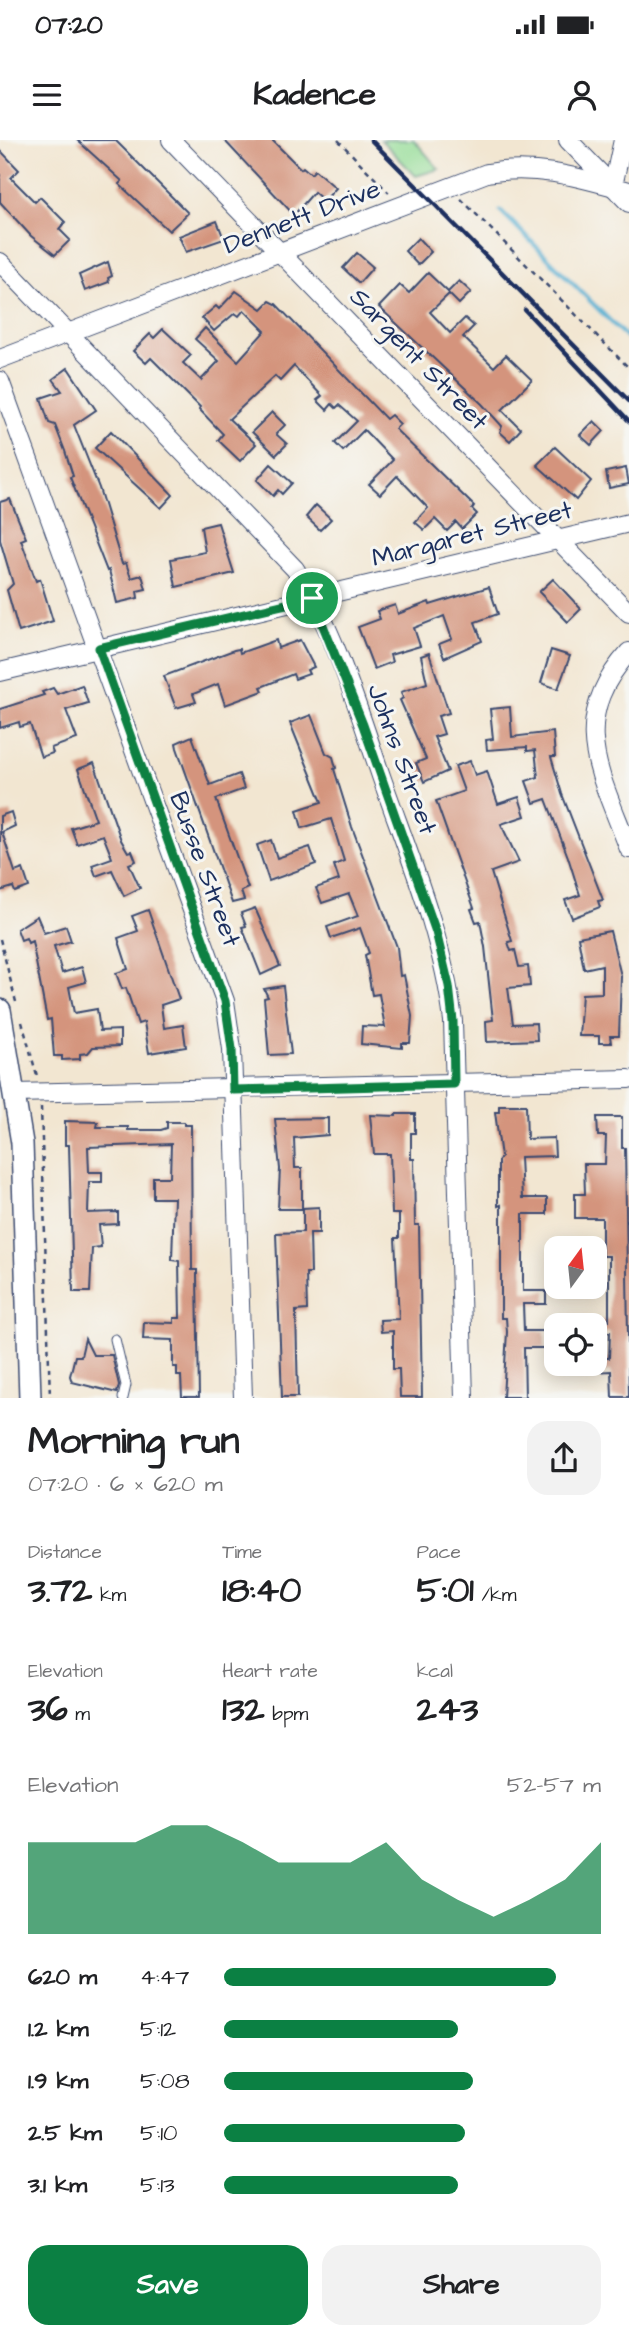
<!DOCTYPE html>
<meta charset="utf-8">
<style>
body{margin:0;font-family:"Architects Daughter",sans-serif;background:#f2f2f2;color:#202124;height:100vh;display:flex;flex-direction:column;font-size:26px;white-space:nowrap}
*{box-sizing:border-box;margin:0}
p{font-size:23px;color:#757577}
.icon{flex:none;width:38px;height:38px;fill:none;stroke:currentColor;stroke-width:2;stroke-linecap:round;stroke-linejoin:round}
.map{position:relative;height:1258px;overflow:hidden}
.panel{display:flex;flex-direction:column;background:#fff;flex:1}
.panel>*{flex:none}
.needle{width:46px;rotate:15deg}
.tools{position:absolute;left:544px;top:1096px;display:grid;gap:14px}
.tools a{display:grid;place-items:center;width:63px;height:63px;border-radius:14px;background:#fff;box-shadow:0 4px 18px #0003;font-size:35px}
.pin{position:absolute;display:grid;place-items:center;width:60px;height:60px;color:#fff;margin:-30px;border:4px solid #fff;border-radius:50%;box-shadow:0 2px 7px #0007}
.round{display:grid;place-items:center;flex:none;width:74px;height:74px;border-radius:21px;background:#f2f2f2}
.headline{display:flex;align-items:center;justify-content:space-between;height:119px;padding:0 28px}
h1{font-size:38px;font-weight:700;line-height:52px}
.stats{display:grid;grid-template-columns:repeat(3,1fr);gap:10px;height:119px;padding:7px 28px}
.stats div{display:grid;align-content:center}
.stats b{font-size:35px;font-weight:700}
.stats small{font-size:19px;font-weight:400}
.stats p{font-size:19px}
.chart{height:196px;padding:14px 28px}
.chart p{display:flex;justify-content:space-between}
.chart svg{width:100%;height:126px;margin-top:7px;fill:#0b8043;opacity:.7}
.cta{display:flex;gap:14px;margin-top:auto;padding:14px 28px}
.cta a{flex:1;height:80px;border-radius:21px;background:#0b8043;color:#fff;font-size:28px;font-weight:700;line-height:80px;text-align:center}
.cta a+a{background:#f2f2f2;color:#202124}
ul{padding:0 28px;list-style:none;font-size:23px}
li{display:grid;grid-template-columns:112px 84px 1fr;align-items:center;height:52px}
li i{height:18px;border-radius:9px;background:#0b8043}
.status{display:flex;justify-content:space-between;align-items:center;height:49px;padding:0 35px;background:#fff;direction:ltr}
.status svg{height:19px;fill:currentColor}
header{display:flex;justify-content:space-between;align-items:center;height:91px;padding:0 28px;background:#fff;font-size:32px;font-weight:700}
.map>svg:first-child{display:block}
</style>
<div class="status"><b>07:20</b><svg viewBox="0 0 49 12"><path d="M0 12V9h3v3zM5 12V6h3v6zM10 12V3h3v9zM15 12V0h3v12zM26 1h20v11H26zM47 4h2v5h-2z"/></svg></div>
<header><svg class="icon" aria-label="menu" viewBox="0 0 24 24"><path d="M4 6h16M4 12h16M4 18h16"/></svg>Kadence<svg class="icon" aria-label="person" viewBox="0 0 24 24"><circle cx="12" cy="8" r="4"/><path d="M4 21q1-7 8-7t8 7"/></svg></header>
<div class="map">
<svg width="629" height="1258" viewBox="0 0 629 1258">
<rect width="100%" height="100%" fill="#f6f6f2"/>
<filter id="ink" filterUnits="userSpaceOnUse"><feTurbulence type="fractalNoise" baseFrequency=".0143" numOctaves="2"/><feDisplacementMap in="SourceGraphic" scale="14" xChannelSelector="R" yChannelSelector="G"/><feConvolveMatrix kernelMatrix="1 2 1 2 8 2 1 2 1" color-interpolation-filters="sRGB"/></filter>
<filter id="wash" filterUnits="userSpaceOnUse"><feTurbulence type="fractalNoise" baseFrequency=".00686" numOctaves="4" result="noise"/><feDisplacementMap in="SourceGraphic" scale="28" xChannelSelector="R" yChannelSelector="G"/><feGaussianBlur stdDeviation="1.57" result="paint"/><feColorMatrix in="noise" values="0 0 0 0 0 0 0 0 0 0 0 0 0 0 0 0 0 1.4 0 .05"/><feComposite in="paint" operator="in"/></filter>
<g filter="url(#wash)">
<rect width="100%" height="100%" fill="#f2e6d1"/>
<path fill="#95dd97" stroke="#58867a" stroke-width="2" d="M381,0h33l25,29 -23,7z"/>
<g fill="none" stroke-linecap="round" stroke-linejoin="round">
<path stroke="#52add0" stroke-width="4.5" d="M501,71l128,129"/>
</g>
<g id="blocks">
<g fill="#d4947d">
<path d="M77,0h38l73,73 -19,18 -50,-47 3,-3z"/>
<path d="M224,0h48l29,29 2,-2 8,7 4,-4 21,18 -12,13 -10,-9 -20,23z"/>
<path d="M0,10l19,20 -8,8 24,24 5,-5 25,25 -6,7 11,11 -15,15 -24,-19 -31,-34z"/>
<path d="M217,81l7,18 -38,13 -7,-16z"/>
<path d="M418,98l13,14 -13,13 -13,-14z"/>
<path d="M357,113l16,14 -14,16 -16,-15z"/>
<path d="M108,122l4,14 -4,2 1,4 -24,9 -6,-16z"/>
<path d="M428,133l20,19 11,-11 12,11 -12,12 -10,-10 -19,18 20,21 15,-15 9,8 -11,11 31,30 12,-12 26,25 -30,30 19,19 -11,12 -10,-9 2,-6 -20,-22 -103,-97 21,-22 9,8z"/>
<path d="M236,151l26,18 8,-8 6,3 110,115 5,-4 9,9 -5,5 79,77 -2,3 5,5 -15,15 -6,-7 -9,9 -12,-12 -11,11 -9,-8 13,-14 -31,-32 -17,18 -11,-10 24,-24 -29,-30 -21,21 -8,-8 22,-22 -18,-16 -3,3 -4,-4 -5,6 -10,-10 5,-4 -28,-30 -14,15 -5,-5 -46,43 27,25 -16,17 -22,-21 5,-6 -24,-25 1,-2 -49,-49 -5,5 -13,-12 17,-17 4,4 9,-9 28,26 -8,8 18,17 18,-19 -24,-22 10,-11 33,33 27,-30 -21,-21 -5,6 -4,-3 -21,18 -12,-13 14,-12 3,3z"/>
<path d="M68,228l28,42 -22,15 25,63 23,76 4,-1 5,15 11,-3 4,14 -9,2 1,7 -21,5 -8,-33 -2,1 -37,-94 3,-1 -8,-25 -10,-26 -6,-2 -8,-25 21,-7 -9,-12z"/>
<path d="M272,272l13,13 -9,9 11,10 -11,11 -24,-23z"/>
<path d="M594,281l10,10 -13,14 -11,-10z"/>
<path d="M111,291l62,64 -12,13 -66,-60z"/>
<path d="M555,307l36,34 -15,19 -39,-35z"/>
<path d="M271,324l21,19 -10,11 -4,-4 -5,6 -16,-16z"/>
<path d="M626,328l3,16 -20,4 -3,-16z"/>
<path d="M10,359l16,39 -5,2 15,41 4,-2 13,42 -34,11 -12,-42 6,-6 -13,-44v-38z"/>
<path d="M316,365l15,14 -11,11 -14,-13z"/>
<path d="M218,383l16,50 -58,14 -5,-28 34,-7 -4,-25z"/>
<path d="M553,439l28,30 -13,13 -29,-30z"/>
<path d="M489,447l9,27 -23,8 7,19 -38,17 -5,-14 13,-5 -8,-23 -30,12 6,18 -30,9 2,7 -18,7 -16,-42 22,-8 -3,-8 18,-6 3,9 31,-12 1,3z"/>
<path d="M276,500l2,8 22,-8 14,27 -7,3 2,4 -14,5 -2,-5 -32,13 2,4 -38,14 -7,-21 -25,10 3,8 -20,6 -12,-32 70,-26 5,-1 1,4z"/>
<path d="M551,510l19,6 -12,33 -17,-6z"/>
<path d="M429,513l20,60 -11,3 6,18 -10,3 14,34 -24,11 -8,-19 10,-4 -26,-59 3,-2 -2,-6 26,-9 -6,-27z"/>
<path d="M82,545l6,18 -22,7 11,29 -26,9 2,5 -12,4 -11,-33 -10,3 -1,-5 -19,6v-19l44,-14 -2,-3 11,-4 4,6z"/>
<path d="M510,567l2,30 41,-5 2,25h-4l11,37 41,106 -5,1 2,6 -28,11 -7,-18 15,-5 -12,-38 -22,-58 -12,4 -8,-22 12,-4 -3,-27 -8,1v-4l-40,3 -1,-10 7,-1 -3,-30z"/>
<path d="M311,575l15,38 7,4 3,11 -2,1 18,58 45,120 3,29 4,-1 8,41 -2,27h-8v5l-41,-4 1,-18 23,1 -6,-33 -7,1 -7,-40 4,-2 -9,-25 -29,10 -4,-11 31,-11 -9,-22 -27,9 -6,-15 23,-8 -5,-15 10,-4 -13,-42 -29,9 -5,-18 25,-8 -32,-79z"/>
<path d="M192,596l18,49 29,-11 5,15 -28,10 32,89 -7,3 3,9 -12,3 -55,-155 -1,-5z"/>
<path d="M470,621l5,14 12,-4 11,33 21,-7 6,19 -24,8 18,38 -28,10 21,69 -4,1 3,9 4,-1 4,17 9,-1 2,20 -22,2 5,36 23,-1 1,17 -50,2 -1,-21 7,-1 -8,-73 -5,-26 -4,1 -5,-13 3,-1 -38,-107 28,-10 -9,-25z"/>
<path d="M94,623l27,77 7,12 4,-1 4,10 -7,3 11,24 -16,8 -12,-26 -16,6 -4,-11 20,-7 -9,-23 -26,9 -6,-16 25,-8 -18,-51z"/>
<path d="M11,672l4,14 -13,6 13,40 8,-3 6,18 -14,5 -2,-5 -13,4v-75z"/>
<path d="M271,700l6,18 33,-11 6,17 -47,17 -12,-36z"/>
<path d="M255,768l25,58 -19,9 -19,-48 4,-1 -5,-13z"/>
<path d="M148,770l31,89 -18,6 3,23 19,-3 3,22 -37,6 -5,-31 -6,2 -12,-36 -4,1 -6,-16 12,-4 -10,-31 20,-7 -6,-15z"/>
<path d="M37,776l7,17 22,-7 5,15 -17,5 8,27 20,-6 4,15 -17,5 5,26 23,-4 3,22 20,-1v16l-27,1 -5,6 -8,1v5l-18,1v-4h-8l-3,-37 -4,1 -15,-79 -4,2 -2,-5 -5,2 -4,-11z"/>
<path d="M610,791l11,45 -2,60h-9l1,7h-12v-7h-20l3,-42 20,-1v-28l-18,4 -6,-32z"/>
<path d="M283,846l8,68 -22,1 -5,-57 4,-1 -4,-8z"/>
<path d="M499,965h27l1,34 27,-1 1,18 -35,1 2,41h25v16h-24v77h23v13h-23l1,27h21v17h-21l1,49h-22l4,-65 -1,-14h-5v-113l-3,1v-45l3,-4 -6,-45h4z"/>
<path d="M396,974h19v19h-4v26h3l1,66h4l3,172h-22l-1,-28h-6v-38l-12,1 -1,-12 19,-1 -4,-81h4v-24h-7l-2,-60h-16l-4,-39 26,1z"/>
<path d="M597,977h25v31h3l4,249h-17l-1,-26 -16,1v-14h14l1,-26 -15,1v-12l14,-1v-64h-7v-38h-27v-24h10l-1,-30h21l1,-28h-8z"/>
<path d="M328,978v17l-34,3 1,30h7v41h-24l2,-40 -5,-50z"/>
<path d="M65,981l33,1 -1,5h31v3h33l6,-2v-6h17v3h7l1,145h5v6l2,121h-17l-1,-21h-4v-9h-4v-27l-30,-1 1,-17 30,1v-5h6l-1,-57 -7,-1 2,-62h-21v-21h17l1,-33 -83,3 1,25h13v10h-13l-1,31 30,-1v12l-19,1 2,22 -9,1 -2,44h-17l-4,-147h-4z"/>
<path d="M319,1067v26h-9l1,40h-5l1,37 -11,1 2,86h-16l-6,-164 27,-1v-24z"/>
<path d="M85,1199l8,16h19l7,30 -2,8 -45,-11 -2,-6 5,-20h6z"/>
</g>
</g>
</g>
<g filter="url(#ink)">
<use href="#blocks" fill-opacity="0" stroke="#3b4a6f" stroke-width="2"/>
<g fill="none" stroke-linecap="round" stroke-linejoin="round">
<defs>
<path id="service" d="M115,1199l11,46 -3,13"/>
<g id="minor">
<path d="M171,0l458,473"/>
<path d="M568,0l61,63"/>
<path d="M613,46l10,-46"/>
<path d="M0,122l295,307c39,59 63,140 86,207 28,80 62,160 72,245l11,377"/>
<path d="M0,219l487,-186c50,-9 94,5 142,18"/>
<path d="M0,241l225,620 7,48 11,349"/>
<path d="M629,512c-63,70 -28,122 0,197"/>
<path d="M0,532l629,-149"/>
<path d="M15,953l614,-14"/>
</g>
<path id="tertiary" d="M0,870l22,133 8,255"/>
</defs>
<use href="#service" stroke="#3b4a6f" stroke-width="11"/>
<use href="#minor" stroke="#3b4a6f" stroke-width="20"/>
<use href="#tertiary" stroke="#3b4a6f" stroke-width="24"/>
<g stroke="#3b4a6f" stroke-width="2.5" stroke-dasharray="5 5" stroke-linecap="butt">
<path d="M338,0l51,53"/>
<path d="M461,59l168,169"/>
<path d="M0,799l16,63"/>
<path d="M22,882l15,54"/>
<path d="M41,967l9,291"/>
</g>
<use href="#service" stroke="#fff" stroke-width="9"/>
<use href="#minor" stroke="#fff" stroke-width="18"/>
<use href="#tertiary" stroke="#fff" stroke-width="21"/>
<g stroke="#1b2f5e" stroke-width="4.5">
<path d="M371,0l258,261"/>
<path d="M525,170l104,111"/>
</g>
</g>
</g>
<g fill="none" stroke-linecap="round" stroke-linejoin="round" filter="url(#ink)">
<defs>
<path id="route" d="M312,458l51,127 73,207 13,54 4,35 1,63 -221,6 -1,-41 -7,-48 -126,-353z"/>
</defs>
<use href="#route" stroke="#fff" stroke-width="14"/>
<use href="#route" stroke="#0b8043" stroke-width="9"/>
</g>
<g text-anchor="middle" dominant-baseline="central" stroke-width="6" stroke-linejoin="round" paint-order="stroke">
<g font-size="26" fill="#1b2f5e" stroke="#f6f6f2">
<text transform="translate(302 77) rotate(-21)">Dennett Drive</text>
<text transform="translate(419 219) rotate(46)">Sargent Street</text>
<text transform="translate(472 394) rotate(-14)">Margaret Street</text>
<text transform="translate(402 619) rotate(70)">Johns Street</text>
<text transform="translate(205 729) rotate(70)">Busse Street</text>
</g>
</g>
</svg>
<div class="tools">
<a><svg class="needle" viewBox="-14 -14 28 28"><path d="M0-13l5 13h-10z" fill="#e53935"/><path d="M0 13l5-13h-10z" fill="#757577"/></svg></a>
<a><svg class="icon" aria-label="locate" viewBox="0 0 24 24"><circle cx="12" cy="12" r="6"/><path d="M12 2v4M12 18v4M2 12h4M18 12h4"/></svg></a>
</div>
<div class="pin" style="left:312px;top:458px;background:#1e9e55"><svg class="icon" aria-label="arrive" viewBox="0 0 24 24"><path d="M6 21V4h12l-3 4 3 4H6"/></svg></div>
</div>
<section class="panel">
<div class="headline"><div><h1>Morning run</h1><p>07:20 · 6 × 620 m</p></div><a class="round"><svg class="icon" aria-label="share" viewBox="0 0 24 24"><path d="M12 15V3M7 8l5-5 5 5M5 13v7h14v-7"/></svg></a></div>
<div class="stats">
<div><p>Distance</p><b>3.72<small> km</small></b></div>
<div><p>Time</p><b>18:40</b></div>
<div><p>Pace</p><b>5:01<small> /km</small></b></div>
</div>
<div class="stats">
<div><p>Elevation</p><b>36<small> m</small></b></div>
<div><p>Heart rate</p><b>132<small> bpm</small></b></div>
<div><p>kcal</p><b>243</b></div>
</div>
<div class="chart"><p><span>Elevation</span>52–57 m</p>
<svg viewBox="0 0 160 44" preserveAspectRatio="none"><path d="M0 44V12L10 12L20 12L30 12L40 6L50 6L60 12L70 19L80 19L90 19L100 12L110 25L120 32L130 38L140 32L150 25L160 12V44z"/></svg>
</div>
<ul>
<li><b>620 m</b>4:47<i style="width:88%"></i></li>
<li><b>1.2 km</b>5:12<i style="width:62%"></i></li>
<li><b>1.9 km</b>5:08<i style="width:66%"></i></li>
<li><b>2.5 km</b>5:10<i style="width:64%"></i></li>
<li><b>3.1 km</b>5:13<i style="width:62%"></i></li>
</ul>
<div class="cta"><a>Save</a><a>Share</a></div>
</section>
